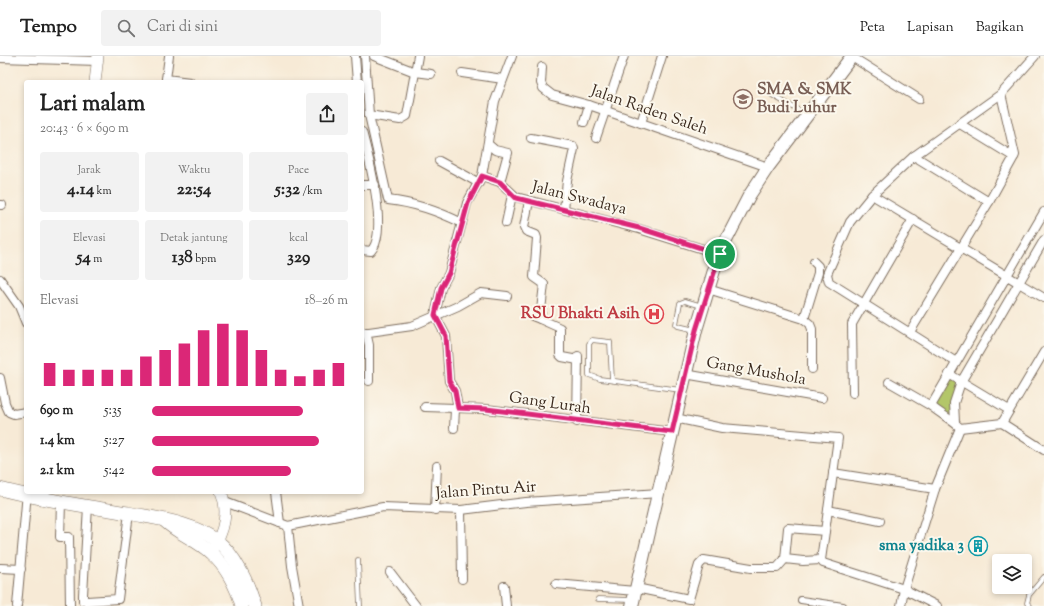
<!DOCTYPE html>
<html lang="id">
<meta charset="utf-8">
<style>
body{margin:0;font-family:"Sorts Mill Goudy",serif;background:#f2f2f2;color:#222;height:100vh;display:flex;flex-direction:column;font-size:15px;white-space:nowrap}
*{box-sizing:border-box;margin:0}
p{font-size:13px;color:#767676}
.icon{flex:none;width:22px;height:22px;fill:none;stroke:currentColor;stroke-width:2;stroke-linecap:round;stroke-linejoin:round}
.map{position:relative;flex:1;overflow:hidden}
.panel{position:absolute;left:24px;top:24px;width:340px;height:414px;display:flex;flex-direction:column;background:#fff;border-radius:4px;box-shadow:0 2px 6px #0003}
.panel>*{flex:none}
.controls{position:absolute;left:992px;top:498px;display:grid;gap:8px}
.controls a{display:grid;place-items:center;width:40px;height:40px;border-radius:4px;background:#fff;box-shadow:0 2px 6px #0003;font-size:20px}
.pin{position:absolute;display:grid;place-items:center;width:34px;height:34px;color:#fff;margin:-17px;border:2px solid #fff;border-radius:50%;box-shadow:0 1px 4px #0007}
.round{display:grid;place-items:center;flex:none;width:42px;height:42px;border-radius:4px;background:#f2f2f2}
.headline{display:flex;align-items:center;justify-content:space-between;height:68px;padding:0 16px}
h1{font-size:22px;font-weight:800;line-height:30px}
.metrics{display:grid;grid-template-columns:repeat(3,1fr);gap:6px;height:68px;padding:4px 16px}
.metrics div{display:grid;align-content:center;border-radius:4px;background:#f2f2f2;text-align:center}
.metrics b{font-size:17px;font-weight:800}
.metrics small{font-size:11px;font-weight:400}
.metrics p{font-size:11px}
.chart{height:112px;padding:8px 16px}
.chart p{display:flex;justify-content:space-between}
.chart svg{width:100%;height:72px;margin-top:4px;stroke:#db2777;stroke-width:6}
ul{padding:0 16px;list-style:none;font-size:13px}
li{display:grid;grid-template-columns:64px 48px 1fr;align-items:center;height:30px}
li i{height:10px;border-radius:5px;background:#db2777}
header{display:flex;align-items:center;gap:24px;box-sizing:border-box;height:56px;padding:0 20px;background:#fff;border-bottom:1px solid #e0e0e0}
header strong{font-size:19px}
nav{display:flex;gap:22px;margin-inline-start:auto;font-size:14px}
.search{width:280px;height:36px;background:#f2f2f2;display:flex;align-items:center;gap:10px;box-sizing:border-box;padding:0 14px;border-radius:4px;color:#767676;font-size:15px}
.map>svg:first-child{display:block}
</style>
<header>
<strong>Tempo</strong>
<div class="search"><svg class="icon" aria-label="search" viewBox="0 0 24 24"><circle cx="10" cy="10" r="6"/><path d="M15 15l6 6"/></svg>Cari di sini</div>
<nav><a>Peta</a><a>Lapisan</a><a>Bagikan</a></nav>
</header>
<div class="map">
<svg width="1044" height="550" viewBox="0 0 1044 550">
<rect width="100%" height="100%" fill="#fbf7ec"/>
<filter id="ink" filterUnits="userSpaceOnUse"><feTurbulence type="fractalNoise" baseFrequency=".025" numOctaves="2"/><feDisplacementMap in="SourceGraphic" scale="8" xChannelSelector="R" yChannelSelector="G"/><feConvolveMatrix kernelMatrix="1 2 1 2 8 2 1 2 1" color-interpolation-filters="sRGB"/></filter>
<filter id="wash" filterUnits="userSpaceOnUse"><feTurbulence type="fractalNoise" baseFrequency=".012" numOctaves="4" result="noise"/><feDisplacementMap in="SourceGraphic" scale="16" xChannelSelector="R" yChannelSelector="G"/><feGaussianBlur stdDeviation="0.9" result="paint"/><feColorMatrix in="noise" values="0 0 0 0 0 0 0 0 0 0 0 0 0 0 0 0 0 1.4 0 .05"/><feComposite in="paint" operator="in"/></filter>
<g filter="url(#wash)">
<rect width="100%" height="100%" fill="#f7ead6"/>
<path fill="#b3c669" stroke="#777844" d="M949,320l11,6 -6,36 -12,-5 -6,-13z"/>
</g>
<g filter="url(#ink)">
<g fill="none" stroke-linecap="round" stroke-linejoin="round">
<defs>
<g id="service">
<path d="M772,39l33,19"/>
<path d="M695,274l-17,-4 -2,-2 4,-21 5,-2 17,5"/>
<path d="M612,324l-2,-38 -18,-2 -3,4v31l11,4 81,11"/>
<path d="M358,504l2,46"/>
<path d="M598,543l34,1"/>
<path d="M1030,550l-3,-3 2,-8 15,-18"/>
</g>
<path id="pedestrian" d="M801,544l42,6"/>
<g id="minor">
<path d="M355,0l2,26"/>
<path d="M365,0l4,59 31,5 7,-4 11,-60"/>
<path d="M374,0l41,16 16,2"/>
<path d="M852,1l67,42"/>
<path d="M0,2l98,3"/>
<path d="M542,11l-1,16 2,5 9,7 37,10 179,62"/>
<path d="M462,17l41,6"/>
<path d="M166,23l3,-23"/>
<path d="M166,26v-3l24,3"/>
<path d="M369,59l19,85c27,3 50,11 74,23"/>
<path d="M584,66l5,-17"/>
<path d="M641,67l21,-67"/>
<path d="M960,68l54,33"/>
<path d="M362,76c6,23 27,100 9,119l-9,-1"/>
<path d="M531,82l42,8 1,3 -7,32 -3,28"/>
<path d="M596,82l28,-82"/>
<path d="M488,88l7,6 13,3 -8,29"/>
<path d="M914,100l75,46"/>
<path d="M439,105l40,22"/>
<path d="M482,120l18,6 16,15 123,32 80,25"/>
<path d="M362,129h13"/>
<path d="M872,139l172,103"/>
<path d="M529,145l-5,26 2,4 10,4 1,3 -3,39 10,7 -4,35 20,9v27l2,2 16,3"/>
<path d="M0,149h2"/>
<path d="M506,167l6,-28"/>
<path d="M0,223l19,27 7,17"/>
<path d="M708,233l96,30 14,-46v-7l-4,-4"/>
<path d="M525,257l15,6"/>
<path d="M804,263l6,5 2,5v40"/>
<path d="M366,276l3,13v36"/>
<path d="M910,276l79,-130 26,-47 -14,-61"/>
<path d="M362,277l50,-7 46,-20 23,-13 26,3"/>
<path d="M956,306l-127,-80 -2,-8 23,-52 22,-27 42,-39 87,-62 34,-38"/>
<path d="M685,318l137,24"/>
<path d="M949,318l60,36"/>
<path d="M0,322l5,25 4,9 5,2 12,-2"/>
<path d="M889,326l42,24"/>
<path d="M853,337l-1,-69 61,-105"/>
<path d="M425,351l61,2 186,23"/>
<path d="M458,352l-3,-17 -6,-10 -3,-45 -11,-21 6,-27 8,-15 18,-70 15,-27 13,-75 17,-45"/>
<path d="M675,362l47,10 116,10 -17,122"/>
<path d="M577,366l1,-66"/>
<path d="M955,366l-1,-19 7,-21 83,-142"/>
<path d="M1002,367l42,-71"/>
<path d="M1002,367l42,27"/>
<path d="M454,372l1,-19"/>
<path d="M960,372l42,-5"/>
<path d="M833,417l102,16"/>
<path d="M276,436l4,31"/>
<path d="M61,446l-1,35h9l1,69"/>
<path d="M225,446l63,24 95,-19 78,3 65,-8 133,-9"/>
<path d="M88,450l-5,89v6h4l31,-2 11,-86"/>
<path d="M435,454l2,-44"/>
<path d="M461,454l1,69"/>
<path d="M828,454l52,11"/>
<path d="M288,470l4,40 7,40"/>
<path d="M785,503l3,-31 37,3"/>
<path d="M821,504l2,3 81,26 33,17"/>
<path d="M0,512l21,1"/>
<path d="M390,516l26,34"/>
<path d="M556,528l79,7"/>
<path d="M504,530l2,20"/>
<path d="M636,532l53,11 10,-34 5,-5 47,8h26l8,-9 18,2 18,-1"/>
<path d="M17,550l10,-114"/>
<path d="M901,550l3,-17 31,-100 25,-61c-6,-7 -21,-15 -29,-22l113,-194"/>
</g>
<g id="tertiary">
<path d="M95,26l3,-26"/>
<path d="M213,492c11,-16 16,-37 8,-56"/>
</g>
<path id="secondary" d="M632,550l64,-276 23,-76 30,-58 19,-29 84,-111"/>
<g id="primary">
<path d="M0,433c42,11 85,17 128,24 31,6 64,9 89,28 18,13 32,45 38,65"/>
<path d="M165,465c14,13 32,19 46,32 15,13 26,34 31,53"/>
</g>
</defs>
<use href="#service" stroke="#7d6d5e" stroke-width="5.5"/>
<use href="#pedestrian" stroke="#7d6d5e" stroke-width="8"/>
<use href="#minor" stroke="#7d6d5e" stroke-width="10"/>
<use href="#tertiary" stroke="#7d6d5e" stroke-width="12"/>
<use href="#secondary" stroke="#7d6d5e" stroke-width="14"/>
<use href="#primary" stroke="#7d6d5e" stroke-width="14"/>
<use href="#service" stroke="#fff" stroke-width="4"/>
<use href="#pedestrian" stroke="#fff" stroke-width="6"/>
<use href="#minor" stroke="#fff" stroke-width="8"/>
<use href="#tertiary" stroke="#fff" stroke-width="11"/>
<use href="#secondary" stroke="#fff" stroke-width="12"/>
<use href="#primary" stroke="#fff" stroke-width="13"/>
</g>
</g>
<g fill="none" stroke-linecap="round" stroke-linejoin="round" filter="url(#ink)">
<defs>
<path id="route" d="M482,120l18,6 16,16 123,30 81,26 -24,76 -24,102 -186,-23 -28,-1 -3,-17 -6,-10 -3,-45 -11,-21 6,-27 8,-15 19,-70z"/>
</defs>
<use href="#route" stroke="#fff" stroke-width="8"/>
<use href="#route" stroke="#db2777" stroke-width="5"/>
</g>
<defs>
<symbol id="school-ring" viewBox="-11 -11 22 22"><circle r="9.5" fill="#fbf7ec" stroke="#8d6e63" stroke-width="1.5"/><path d="M0-5L7-2L0 1L-7-2ZM-4 1L0 2.5L4 1V4Q0 6-4 4Z" fill="#8d6e63"/></symbol>
<symbol id="hospital-ring" viewBox="-11 -11 22 22"><circle r="9.5" fill="#fbf7ec" stroke="#e0444e" stroke-width="1.5"/><path d="M-5-5h3v3.5h4V-5h3V5h-3V1.5h-4V5h-3Z" fill="#e0444e"/></symbol>
<symbol id="building-ring" viewBox="-11 -11 22 22"><circle r="9.5" fill="#fbf7ec" stroke="#0f9aa8" stroke-width="1.5"/><path d="M-4-6H4V6H1V3H-1V6H-4ZM-2.5-4.3h1.7v1.8h-1.7ZM.8-4.3h1.7v1.8H.8ZM-2.5-1h1.7V.8h-1.7ZM.8-1h1.7V.8H.8Z" fill="#0f9aa8"/></symbol>
</defs>
<g fill-rule="evenodd">
<use href="#school-ring" x="732" y="32" width="22" height="22"/>
<use href="#hospital-ring" x="643" y="247" width="22" height="22"/>
<use href="#building-ring" x="967" y="479" width="22" height="22"/>
</g>
<g text-anchor="middle" dominant-baseline="central" stroke-width="4" stroke-linejoin="round" paint-order="stroke">
<g font-size="16" font-weight="bold" fill="#785e54" stroke="#fbf7ec" text-anchor="start">
<text x="757" y="34">SMA &amp; SMK<tspan x="757" dy="18">Budi Luhur</tspan></text>
</g>
<g font-size="16" fill="#3b2a1e" stroke="#fbf7ec">
<text transform="translate(649 55) rotate(19)">Jalan Raden Saleh</text>
<text transform="translate(579 143) rotate(14)">Jalan Swadaya</text>
<text transform="translate(756 316) rotate(10)">Gang Mushola</text>
<text transform="translate(550 348) rotate(8)">Gang Lurah</text>
<text transform="translate(486 435) rotate(-4)">Jalan Pintu Air</text>
</g>
<g font-size="16" font-weight="bold" fill="#be3a42" stroke="#fbf7ec" text-anchor="end">
<text x="640" y="258">RSU Bhakti Asih</text>
</g>
<g font-size="16" font-weight="bold" fill="#0d838f" stroke="#fbf7ec" text-anchor="end">
<text x="964" y="490">sma yadika 3</text>
</g>
</g>
</svg>
<div class="controls">
<a><svg class="icon" aria-label="layers" viewBox="0 0 24 24"><path d="M12 4l9 5-9 5-9-5zM3 14l9 5 9-5"/></svg></a>
</div>
<div class="pin" style="left:720px;top:198px;background:#1e9e55"><svg class="icon" aria-label="arrive" viewBox="0 0 24 24"><path d="M6 21V4h12l-3 4 3 4H6"/></svg></div>
<section class="panel">
<div class="headline"><div><h1>Lari malam</h1><p>20:43 · 6 × 690 m</p></div><a class="round"><svg class="icon" aria-label="share" viewBox="0 0 24 24"><path d="M12 15V3M7 8l5-5 5 5M5 13v7h14v-7"/></svg></a></div>
<div class="metrics">
<div><p>Jarak</p><b>4.14<small> km</small></b></div>
<div><p>Waktu</p><b>22:54</b></div>
<div><p>Pace</p><b>5:32<small> /km</small></b></div>
</div>
<div class="metrics">
<div><p>Elevasi</p><b>54<small> m</small></b></div>
<div><p>Detak jantung</p><b>138<small> bpm</small></b></div>
<div><p>kcal</p><b>329</b></div>
</div>
<div class="chart"><p><span>Elevasi</span>18–26 m</p>
<svg viewBox="0 0 160 44" preserveAspectRatio="none"><path d="M5 44V30M15 44V34M25 44V34M35 44V34M45 44V34M55 44V26M65 44V22M75 44V18M85 44V10M95 44V6M105 44V10M115 44V22M125 44V34M135 44V38M145 44V34M155 44V30"/></svg>
</div>
<ul>
<li><b>690 m</b>5:35<i style="width:77%"></i></li>
<li><b>1.4 km</b>5:27<i style="width:85%"></i></li>
<li><b>2.1 km</b>5:42<i style="width:71%"></i></li>
</ul>
</section>
</div>
